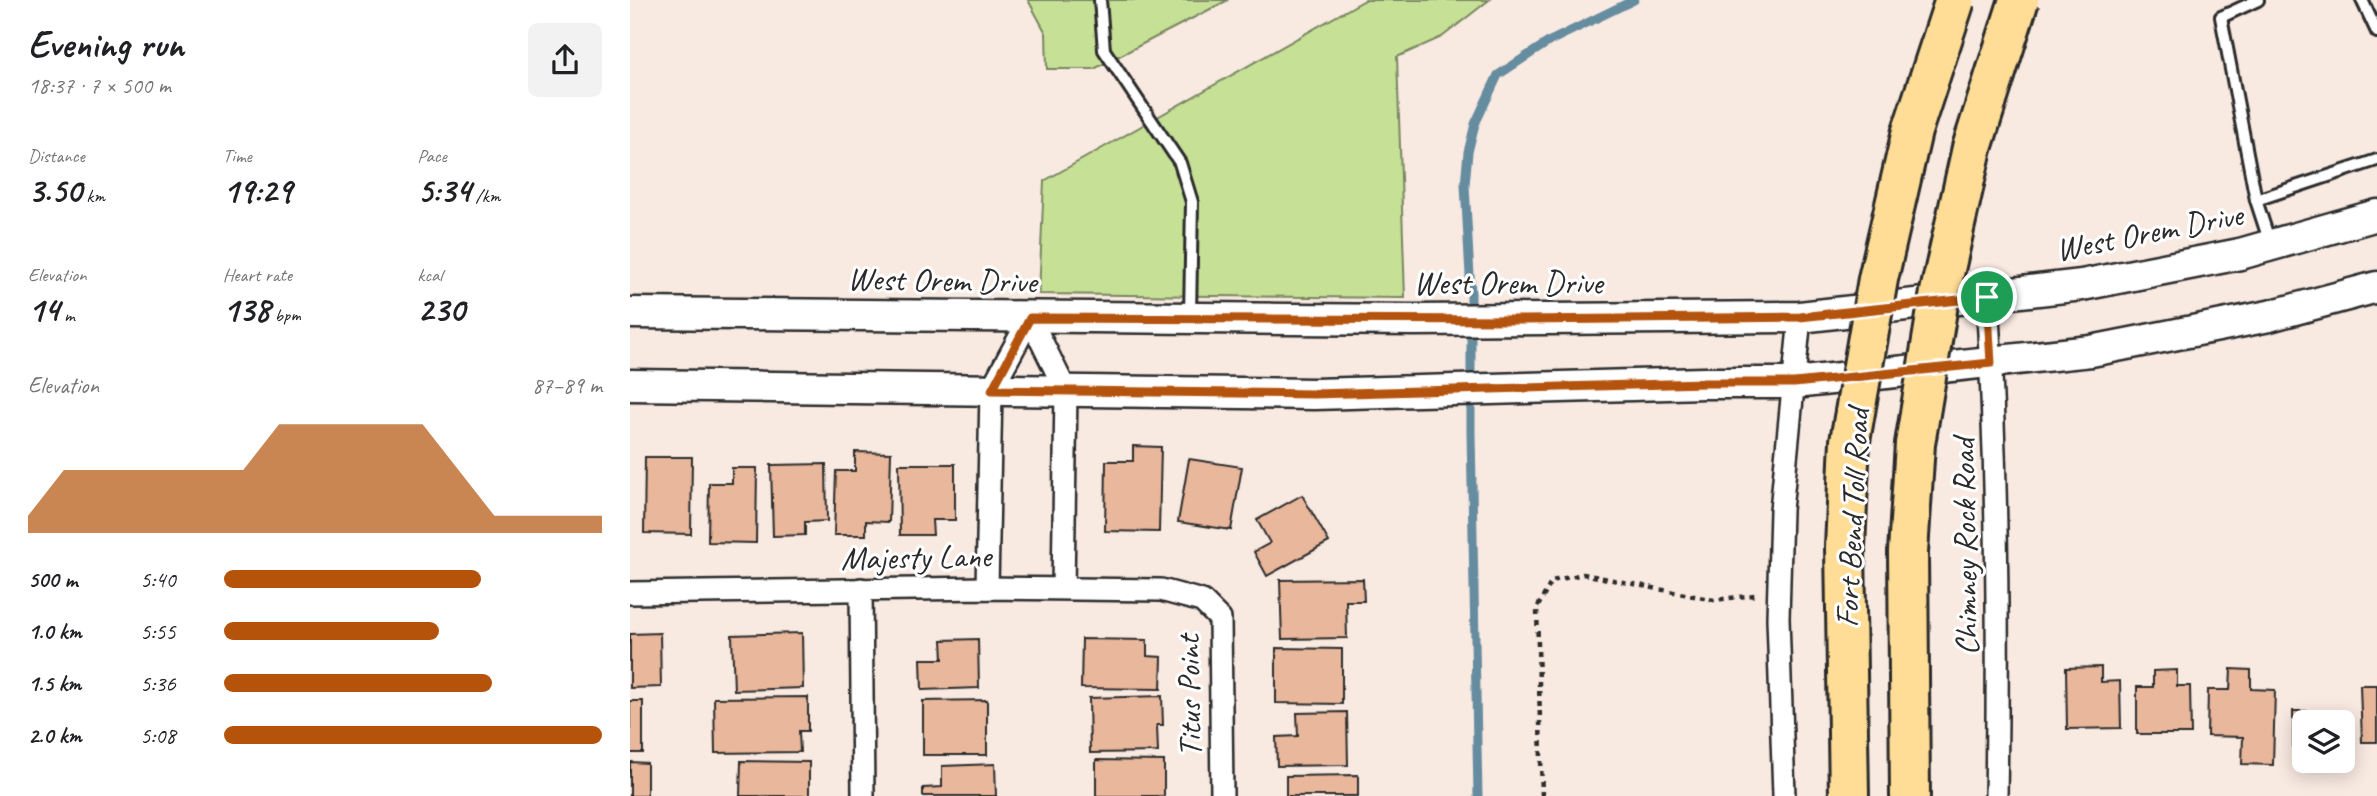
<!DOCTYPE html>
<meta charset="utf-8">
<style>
body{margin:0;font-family:Caveat,sans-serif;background:#f2f2f2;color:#202124;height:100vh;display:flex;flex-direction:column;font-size:26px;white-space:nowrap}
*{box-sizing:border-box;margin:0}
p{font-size:23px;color:#757577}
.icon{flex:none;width:38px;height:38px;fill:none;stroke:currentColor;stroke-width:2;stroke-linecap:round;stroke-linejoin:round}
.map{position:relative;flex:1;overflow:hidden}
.sheet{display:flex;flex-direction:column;background:#fff;width:630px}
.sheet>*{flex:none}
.fabs{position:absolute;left:1662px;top:710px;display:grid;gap:14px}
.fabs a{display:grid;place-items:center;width:63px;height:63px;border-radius:10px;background:#fff;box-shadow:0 4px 18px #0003;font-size:35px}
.pin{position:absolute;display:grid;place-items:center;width:60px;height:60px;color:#fff;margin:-30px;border:4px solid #fff;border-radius:50%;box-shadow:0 2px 7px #0007}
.round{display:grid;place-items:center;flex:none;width:74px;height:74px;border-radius:10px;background:#f2f2f2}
.overview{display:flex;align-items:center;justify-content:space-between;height:119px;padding:0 28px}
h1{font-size:38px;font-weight:700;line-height:52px}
.figures{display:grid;grid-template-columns:repeat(3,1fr);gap:10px;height:119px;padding:7px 28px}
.figures div{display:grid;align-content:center}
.figures b{font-size:35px;font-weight:700}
.figures small{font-size:19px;font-weight:400}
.figures p{font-size:19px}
.chart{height:196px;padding:14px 28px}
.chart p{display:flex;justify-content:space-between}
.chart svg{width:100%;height:126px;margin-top:7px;fill:#b45309;opacity:.7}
ul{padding:0 28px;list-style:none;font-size:23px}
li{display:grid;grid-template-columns:112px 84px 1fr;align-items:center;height:52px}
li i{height:18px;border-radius:9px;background:#b45309}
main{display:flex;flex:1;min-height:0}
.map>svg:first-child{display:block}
</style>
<main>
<section class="sheet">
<div class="overview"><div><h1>Evening run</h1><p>18:37 · 7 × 500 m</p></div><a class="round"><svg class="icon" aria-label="share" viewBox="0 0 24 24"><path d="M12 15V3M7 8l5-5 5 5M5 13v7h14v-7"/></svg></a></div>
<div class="figures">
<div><p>Distance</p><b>3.50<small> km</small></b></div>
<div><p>Time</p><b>19:29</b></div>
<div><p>Pace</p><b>5:34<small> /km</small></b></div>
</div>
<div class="figures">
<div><p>Elevation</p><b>14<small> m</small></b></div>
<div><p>Heart rate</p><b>138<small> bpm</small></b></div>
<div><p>kcal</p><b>230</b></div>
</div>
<div class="chart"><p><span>Elevation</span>87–89 m</p>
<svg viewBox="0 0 160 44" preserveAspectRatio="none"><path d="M0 44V38L10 22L20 22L30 22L40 22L50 22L60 22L70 6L80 6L90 6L100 6L110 6L120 22L130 38L140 38L150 38L160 38V44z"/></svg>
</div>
<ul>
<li><b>500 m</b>5:40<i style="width:68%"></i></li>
<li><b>1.0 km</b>5:55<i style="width:57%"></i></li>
<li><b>1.5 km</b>5:36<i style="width:71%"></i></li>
<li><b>2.0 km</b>5:08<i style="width:100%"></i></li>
</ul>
</section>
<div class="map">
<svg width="1747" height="796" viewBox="0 0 1747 796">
<rect width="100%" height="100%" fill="#f8e9e1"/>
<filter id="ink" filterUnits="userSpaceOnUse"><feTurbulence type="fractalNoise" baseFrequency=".0143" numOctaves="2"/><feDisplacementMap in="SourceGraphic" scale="14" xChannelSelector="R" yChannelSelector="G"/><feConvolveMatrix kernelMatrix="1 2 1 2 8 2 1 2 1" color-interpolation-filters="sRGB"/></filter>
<g filter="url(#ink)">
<g fill="#c6e096" stroke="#788660" stroke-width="2">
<path d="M398,0h200l-134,69h-47l-1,-36z"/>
<path d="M735,0h124l-47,37 -45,20 8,241 -366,-4 5,-113z"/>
</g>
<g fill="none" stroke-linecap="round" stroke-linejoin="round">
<path stroke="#668ca0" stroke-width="9" d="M848,796l-7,-363v-139l-6,-109 3,-33 7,-28 23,-49 52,-34 84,-41"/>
</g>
<g fill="#e9b79b" stroke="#2b2b2b" stroke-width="2">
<path d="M503,446l28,1 -2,85 -54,-1 1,-70h27z"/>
<path d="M225,452l36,1 -2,69 -23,-1v14h-32l2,-64h19z"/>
<path d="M15,457h47l-1,77 -47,-1z"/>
<path d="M559,459l53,8 -11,63 -53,-8z"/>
<path d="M196,464l1,57 -22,1v13l-32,1 -2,-71z"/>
<path d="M269,464h56v56h-23l1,15h-33z"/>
<path d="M102,468h25l-1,75 -48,-1 1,-59h23z"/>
<path d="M672,495l27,47 -62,34 -13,-24 16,-9 -13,-23z"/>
<path d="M733,579l1,22h-18l1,37 -65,1 -2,-59z"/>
<path d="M30,633l1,54 -31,1v-54z"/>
<path d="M172,633l1,55 -69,2 -2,-55z"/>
<path d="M348,639l1,49 -57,2 -1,-31h22l-1,-19z"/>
<path d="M452,639l65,1v16l15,1 -1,32 -80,-1z"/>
<path d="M646,648l66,1v55l-66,-1z"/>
<path d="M1471,667v15l19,-1 1,47 -54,1 -1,-61z"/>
<path d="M1601,669l20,1v19l24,1 -2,75 -31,-1 1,-27 -36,-1 1,-46h22z"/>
<path d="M1547,670v16h13l1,48h-54v-47h16v-16z"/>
<path d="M1730,685h17v57h-15z"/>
<path d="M532,696l1,29h-6l1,27 -68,1 -1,-55z"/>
<path d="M178,697v34h-9l1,21 -85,1 -1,-55z"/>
<path d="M357,700v55h-64v-54z"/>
<rect x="0" y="701" width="13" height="52"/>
<path d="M1663,711h51v47l-1,-35h-38v35h-12z"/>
<path d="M717,712l1,53 -71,1 -1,-29 22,-1 -1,-23z"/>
<path d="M466,760l68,1v35h-68z"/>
<path d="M111,761l68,1v34h-69z"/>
<path d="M0,762l17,1v33h-17z"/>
<path d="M365,764l1,32h-73v-8l19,-1v-21z"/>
<path d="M728,775v21h-72v-20z"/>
</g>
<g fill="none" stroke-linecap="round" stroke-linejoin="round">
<defs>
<g id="lane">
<path d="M470,0l4,50 76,113 12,39 -2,114"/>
<path d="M1732,0l15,32"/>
<path d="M1626,200l-35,-183 37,-17"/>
<path d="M1640,243l-14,-43 121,-40"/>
</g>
<g id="street">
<path d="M1357,297c10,167 12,332 9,499"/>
<path d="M400,318l36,73 -3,197"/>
<path d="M357,588l4,-198 39,-72"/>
<path d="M231,589l2,207"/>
<path d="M0,593l357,-5 174,2 41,11 18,18 2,177"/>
<path d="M1154,796l-6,-178 3,-108 19,-193"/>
</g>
<g id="secondary">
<path d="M0,313l785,7 385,-3 282,-32 158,-31 137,-39"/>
<path d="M0,385l684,9 390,-11h90l297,-32 178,-35 108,-29"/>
</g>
<g id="highway">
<path d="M1215,547l4,249"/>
<path d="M1278,552l2,244"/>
</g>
</defs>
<use href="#lane" stroke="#2b2b2b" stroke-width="16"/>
<use href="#street" stroke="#2b2b2b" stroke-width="26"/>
<use href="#secondary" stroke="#2b2b2b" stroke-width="35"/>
<use href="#highway" stroke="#2b2b2b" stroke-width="44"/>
<path stroke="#2b2b2b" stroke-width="4.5" stroke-dasharray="5 5" stroke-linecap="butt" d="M912,796l-5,-188 15,-27 31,-7 131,26 41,-5"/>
<use href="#lane" stroke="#fff" stroke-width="10"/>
<use href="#street" stroke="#fff" stroke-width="21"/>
<use href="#secondary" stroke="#fff" stroke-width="30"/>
<use href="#highway" stroke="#ffdd96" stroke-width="38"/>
<defs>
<g id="highway-bridge">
<path d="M1215,547l5,-106 28,-162 34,-148 43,-131"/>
<path d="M1278,552l7,-108 25,-152 32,-144 47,-148"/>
</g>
</defs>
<use href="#highway-bridge" stroke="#2b2b2b" stroke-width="44" stroke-linecap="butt"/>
<use href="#highway-bridge" stroke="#ffdd96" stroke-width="38"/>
</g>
</g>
<g fill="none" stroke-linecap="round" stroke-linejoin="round" filter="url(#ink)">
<defs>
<path id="route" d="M1357,297l4,66 -197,20h-90l-390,11 -322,-4 38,-72 493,2 277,-3z"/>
</defs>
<use href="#route" stroke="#fff" stroke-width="14"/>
<use href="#route" stroke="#b45309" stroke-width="9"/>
</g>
<g text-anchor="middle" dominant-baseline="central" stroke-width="6" stroke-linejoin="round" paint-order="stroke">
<g font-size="33" fill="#2b2b2b" stroke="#fff">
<text transform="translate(1519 232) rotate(-11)">West Orem Drive</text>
<text transform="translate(312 280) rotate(1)">West Orem Drive</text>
<text x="878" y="283">West Orem Drive</text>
<text transform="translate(1222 518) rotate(-87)">Fort Bend Toll Road</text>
<text transform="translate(1335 547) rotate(-91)">Chimney Rock Road</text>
<text transform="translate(286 557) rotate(-1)">Majesty Lane</text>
<text transform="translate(559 696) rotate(-91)">Titus Point</text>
</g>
</g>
</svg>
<div class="fabs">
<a><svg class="icon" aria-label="layers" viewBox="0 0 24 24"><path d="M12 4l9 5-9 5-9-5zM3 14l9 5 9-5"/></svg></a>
</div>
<div class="pin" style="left:1357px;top:297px;background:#1e9e55"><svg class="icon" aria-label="arrive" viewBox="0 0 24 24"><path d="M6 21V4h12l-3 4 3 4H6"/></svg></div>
</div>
</main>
